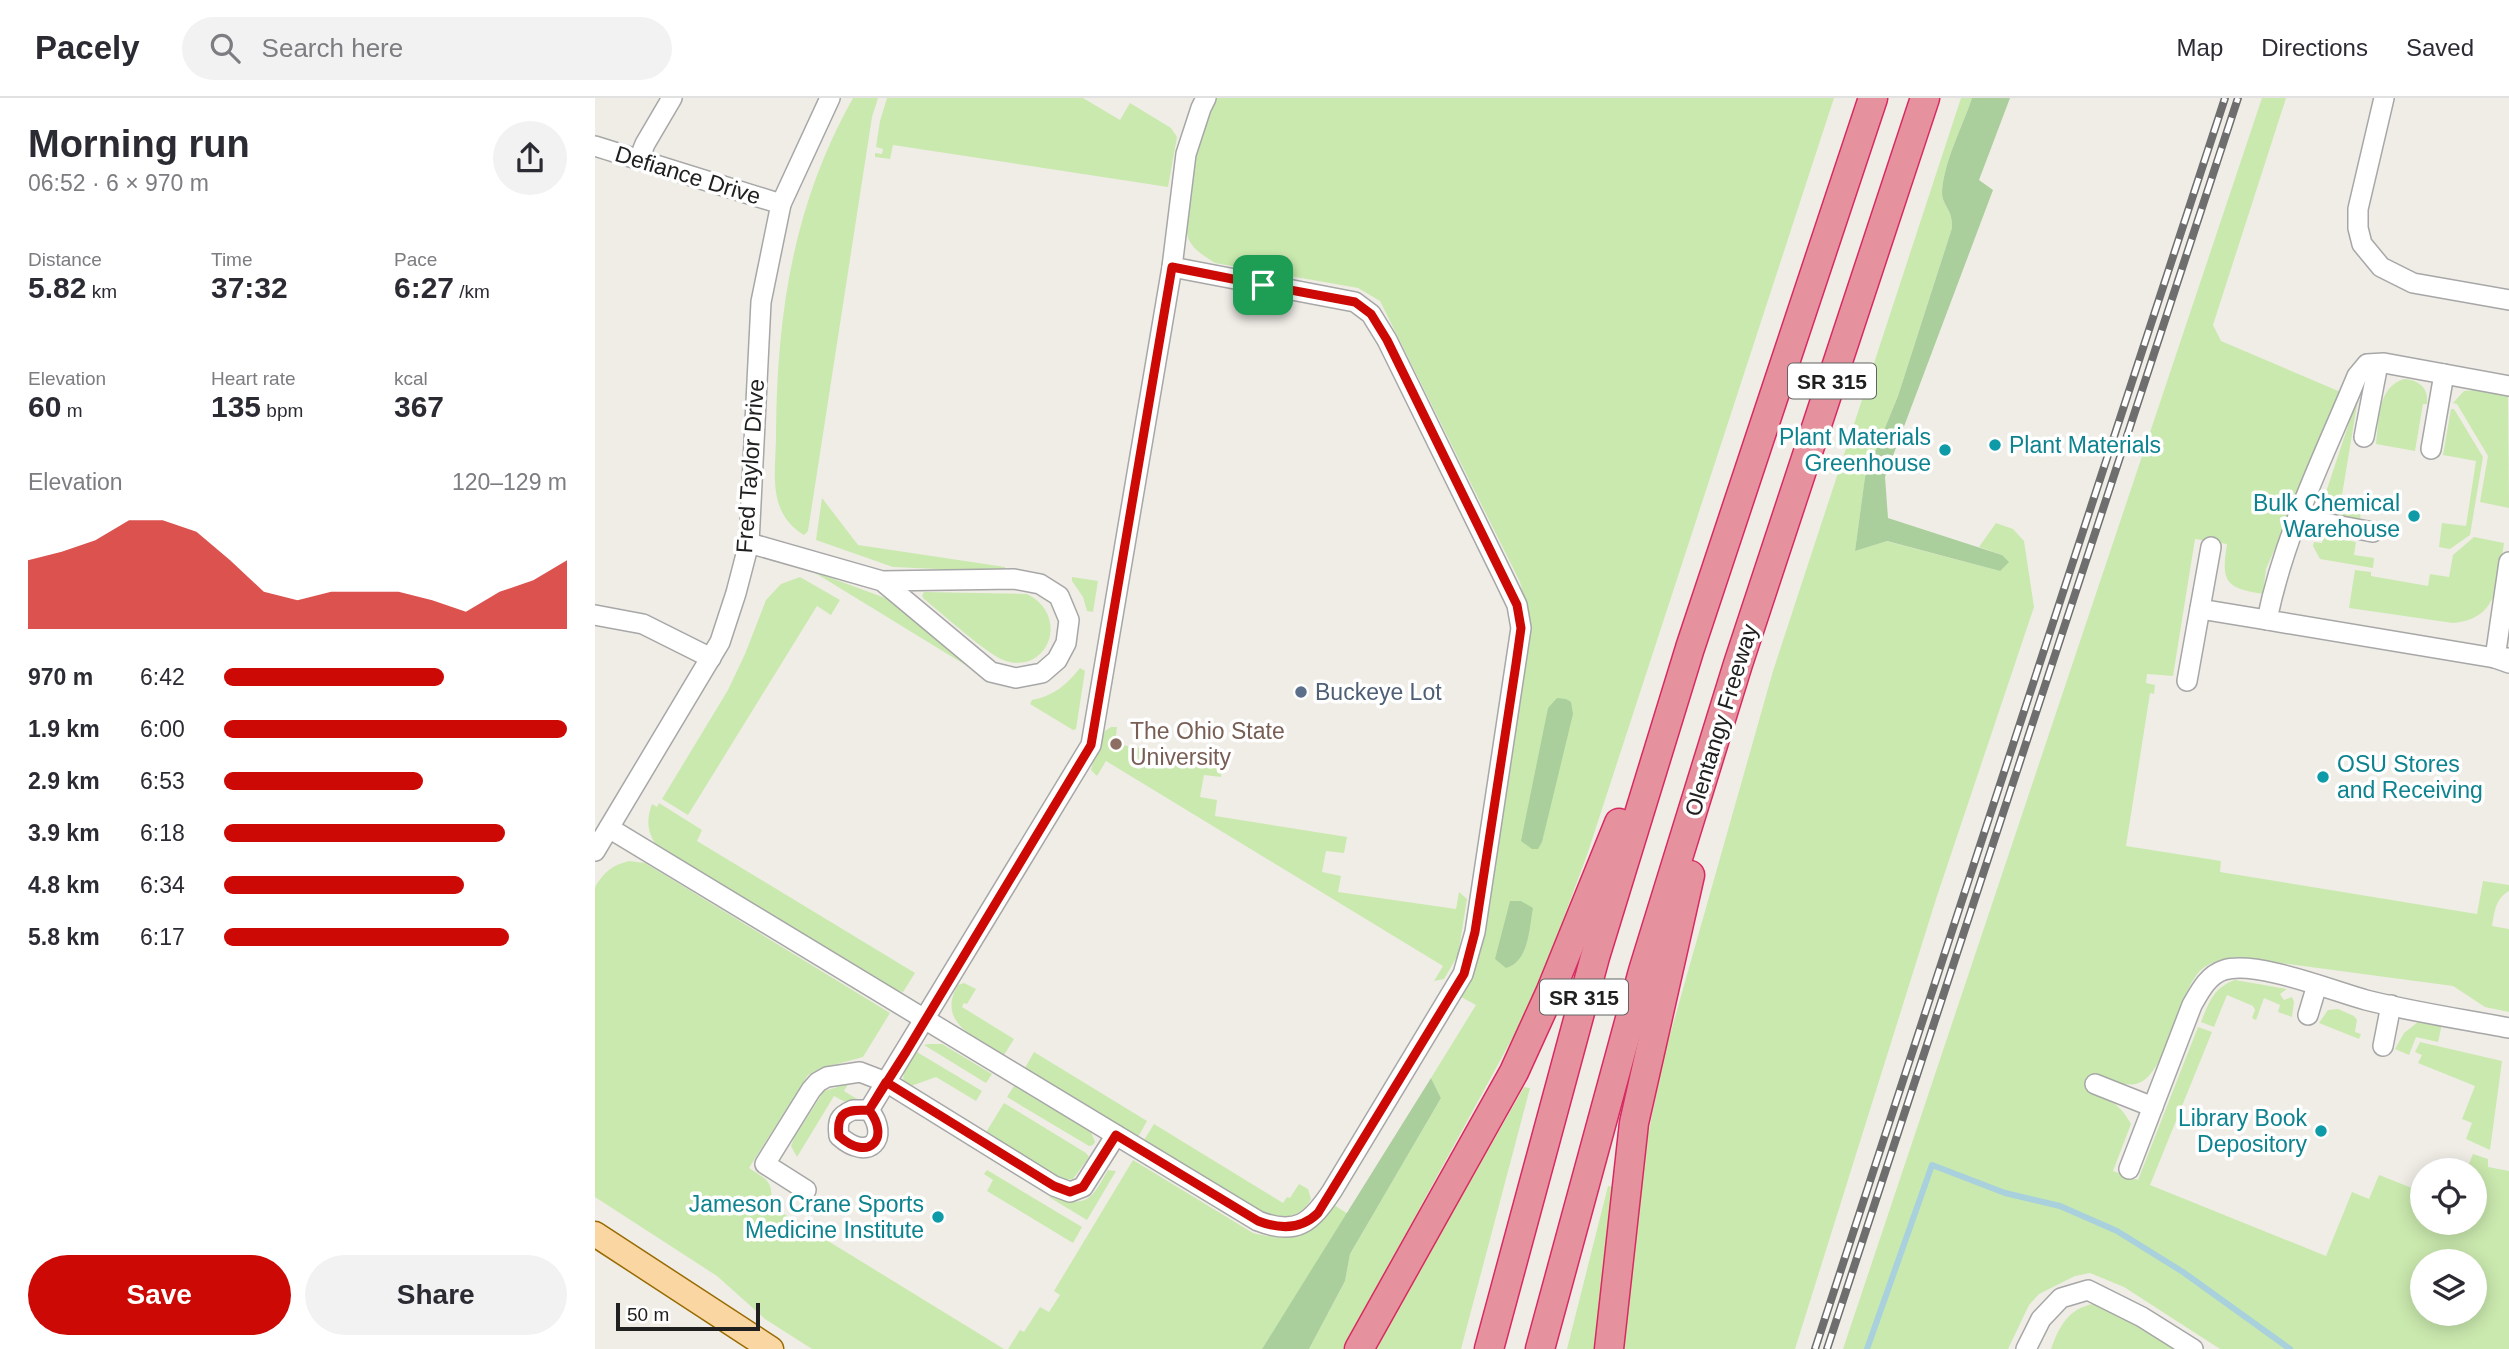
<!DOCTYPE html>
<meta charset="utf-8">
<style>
body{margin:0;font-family:Arial,sans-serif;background:#f2f2f3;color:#2b2b33;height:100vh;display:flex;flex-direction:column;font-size:26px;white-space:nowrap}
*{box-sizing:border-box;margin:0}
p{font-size:23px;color:#7c7c81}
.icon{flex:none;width:38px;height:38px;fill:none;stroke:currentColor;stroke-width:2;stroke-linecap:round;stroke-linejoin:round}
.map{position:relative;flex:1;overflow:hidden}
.side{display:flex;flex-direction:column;background:#fff;width:595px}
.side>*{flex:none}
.fabs{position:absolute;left:1815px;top:1060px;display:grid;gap:14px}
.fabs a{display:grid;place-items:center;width:77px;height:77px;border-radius:50%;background:#fff;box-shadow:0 4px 18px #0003;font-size:35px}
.scale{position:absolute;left:21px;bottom:18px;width:144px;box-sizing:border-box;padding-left:7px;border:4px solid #202020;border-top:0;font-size:19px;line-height:24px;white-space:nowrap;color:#202020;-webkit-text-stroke:5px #fff;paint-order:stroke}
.pin{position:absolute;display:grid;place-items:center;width:60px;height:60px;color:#fff;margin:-30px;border-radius:14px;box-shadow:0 4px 10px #0006}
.round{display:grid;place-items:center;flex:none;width:74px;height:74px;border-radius:37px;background:#f2f2f3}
.head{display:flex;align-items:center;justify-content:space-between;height:119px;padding:0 28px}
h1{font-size:38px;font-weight:600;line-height:52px}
.stats{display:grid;grid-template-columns:repeat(3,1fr);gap:10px;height:119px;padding:7px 28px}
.stats div{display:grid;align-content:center}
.stats b{font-size:30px;font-weight:600}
.stats small{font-size:19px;font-weight:400}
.stats p{font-size:19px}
.chart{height:196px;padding:14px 28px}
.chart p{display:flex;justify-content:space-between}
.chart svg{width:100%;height:126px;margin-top:7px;fill:#cc0904;opacity:.7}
.cta{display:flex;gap:14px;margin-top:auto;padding:14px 28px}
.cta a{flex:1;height:80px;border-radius:42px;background:#cc0904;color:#fff;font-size:28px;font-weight:600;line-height:80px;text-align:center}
.cta a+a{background:#f2f2f3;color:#2b2b33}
ul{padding:0 28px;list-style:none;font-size:23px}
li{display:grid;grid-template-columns:112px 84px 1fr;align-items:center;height:52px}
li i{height:18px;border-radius:9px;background:#cc0904}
header{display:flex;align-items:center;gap:42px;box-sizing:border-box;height:98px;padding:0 35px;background:#fff;border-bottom:2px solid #e1e1e2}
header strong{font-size:33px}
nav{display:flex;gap:38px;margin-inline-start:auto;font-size:24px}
.search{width:490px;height:63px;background:#f2f2f3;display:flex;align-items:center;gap:18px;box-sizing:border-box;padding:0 24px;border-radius:38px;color:#7c7c81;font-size:26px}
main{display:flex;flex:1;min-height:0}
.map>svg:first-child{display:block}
</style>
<header>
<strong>Pacely</strong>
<div class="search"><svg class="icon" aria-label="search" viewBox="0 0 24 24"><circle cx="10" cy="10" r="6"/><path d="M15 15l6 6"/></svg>Search here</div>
<nav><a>Map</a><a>Directions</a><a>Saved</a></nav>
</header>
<main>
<section class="side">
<div class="head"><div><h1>Morning run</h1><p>06:52 · 6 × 970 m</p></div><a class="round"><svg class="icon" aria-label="share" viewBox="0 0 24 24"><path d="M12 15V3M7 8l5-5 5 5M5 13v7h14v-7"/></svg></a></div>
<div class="stats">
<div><p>Distance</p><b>5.82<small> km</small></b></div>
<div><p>Time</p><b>37:32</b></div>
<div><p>Pace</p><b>6:27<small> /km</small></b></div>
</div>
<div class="stats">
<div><p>Elevation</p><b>60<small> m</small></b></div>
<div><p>Heart rate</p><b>135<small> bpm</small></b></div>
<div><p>kcal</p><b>367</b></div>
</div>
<div class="chart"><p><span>Elevation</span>120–129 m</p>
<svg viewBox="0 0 160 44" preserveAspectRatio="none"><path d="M0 44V20L10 17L20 13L30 6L40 6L50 10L60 20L70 31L80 34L90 31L100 31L110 31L120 34L130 38L140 31L150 27L160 20V44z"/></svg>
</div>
<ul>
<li><b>970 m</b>6:42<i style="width:64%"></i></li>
<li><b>1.9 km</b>6:00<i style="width:100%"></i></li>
<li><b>2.9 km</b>6:53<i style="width:58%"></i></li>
<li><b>3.9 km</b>6:18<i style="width:82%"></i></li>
<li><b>4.8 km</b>6:34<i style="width:70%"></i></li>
<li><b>5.8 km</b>6:17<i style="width:83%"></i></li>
</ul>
<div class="cta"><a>Save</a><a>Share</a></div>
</section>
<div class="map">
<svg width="1914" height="1251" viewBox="0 0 1914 1251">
<rect width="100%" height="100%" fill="#f0ede7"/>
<g fill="#cae9ae" fill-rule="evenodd">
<path d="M258,0h25l-6,19 -64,414 -4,4c-38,-23 -28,-63 -28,-101 1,-121 17,-229 77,-336z"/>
<path d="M292,0h196l37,22 10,-17 41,25 6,9 -9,50 -275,-42 -3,14 -15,-2v-4l7,1 1,-5 -7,-2 4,-26z"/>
<path d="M621,0h618l-247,757 -41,111 -27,60 -176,323h-34l36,-68 5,-27 91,-156 -10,-20 45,-73 -15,-8 9,-21 57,-366 -7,-28 -140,-281 -22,-13 -143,-25c-9,-6 -19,-11 -25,-21 -12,-21 5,-90 12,-114 4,-10 9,-20 14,-30z"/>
<path d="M1366,0h11c-10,30 -28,63 -30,94 0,14 11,17 10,36l-54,168 -33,81 -10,74 31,-10 114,30 2,-16 -23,-8 17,-24 17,6 11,12 10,66 -97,289 -142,453h-174l20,-179 23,-114 109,-385z"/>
<path d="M1667,0h24l-73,227 8,16 122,52 -77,176 -3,25c-38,-6 -42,-12 -36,-50l-32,-5 -22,137 -26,-2 -1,9 9,2 -1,9 -4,-1 -24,153 95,15 -1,11 257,42 6,-33 26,4v6c-14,8 -14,20 -17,35l17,3v83l-24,-5 -32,-21 -217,-29c-14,2 -29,5 -38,16 -21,25 -32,104 -62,111 -13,3 -29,-6 -41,-11l-8,17c22,10 32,12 44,34l-18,47 25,9 60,-153 14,5 -62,153 176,71 26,-64 17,7 10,-24 43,17v31h53v-52h-9l7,-17 15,5v8l21,4v178h-289l-96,-62 -34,-14 -15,3 -36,18 -10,11 -21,44h-165zM1827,1164h53v52h-53z"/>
<path d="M1809,281c15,1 25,9 23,25h-4l-8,47 -39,-7c3,-23 1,-57 28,-65z"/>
<path d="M1881,292l32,5 1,113 -29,-6 8,-46 -31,-52 -4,-1 11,-12z"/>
<path d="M1764,295l-19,114 21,4 -1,9 -30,-6 -8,-10z"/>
<path d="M1856,311h3l29,48 -13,78 -20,14 -11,-2 3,-24 24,3 10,-65 -33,-6z"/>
<path d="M227,400l36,47 147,22v5l-112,-5 -77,-27z"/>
<path d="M1729,438l32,6 -2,13 20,3 -1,10 -53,-9 -7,-13 1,-4 8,1z"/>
<path d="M1879,439l30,6c-6,37 -4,76 -51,80l-104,-15 6,-38 16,2v4l57,10 2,-12 19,3 4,-22z"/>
<path d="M217,473l76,28 85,67 -1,3z"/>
<path d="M205,479l40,23 -9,15 -14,-9 -129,209 -26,-16 66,-109 17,-36 21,-54 15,-16z"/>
<path d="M477,479l26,4 -5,31 -6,-1 -4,-14 -11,-16z"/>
<path d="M329,494l103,2c43,21 22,80 -21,67 -19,-6 -64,-48 -82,-62l-2,-3z"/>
<path d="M485,570l5,3 -9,58 -3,1 -43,-26 2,-4c21,-4 35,-15 48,-32z"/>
<path d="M516,629h6l-2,17 108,17 -2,16 -17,-2 -4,22 17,3 -2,16 132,21 -3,16 -18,-2 -4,21 19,4 -3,16 118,17 3,-17 8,7 -9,56 -14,24 -10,2 9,-15 -337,-205 -9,15 -6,-6c2,-10 10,-27 14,-39z"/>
<path d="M64,705l43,27 -5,11 218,132 -12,19 -8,-2 -237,-143c-11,-13 -12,-27 -6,-43l5,3z"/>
<path d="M34,763l16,2 245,150 -27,44 -44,12 -11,6 -59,93c20,13 24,13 22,38l233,143h-192l-47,-30 -48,-43 -122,-79v-310c9,-15 17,-22 34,-26z"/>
<path d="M1640,882l52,9 -7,5 4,6 8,-3 2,5 -2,15 -14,-5 2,-7 -16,-7 -8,22 -4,-2 3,-8 -2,-4 -26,-11 -13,32 -13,-5c8,-20 13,-35 34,-42z"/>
<path d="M369,885l12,6 -9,15 -3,-1 -2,4 52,32 -10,16c-26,-16 -69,-32 -46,-70z"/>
<path d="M1743,911l16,7 3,4 -2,12 6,2 -2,5 -40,-16 9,-13z"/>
<path d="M1823,924l24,2 -4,18 -22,-5 -7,18 -14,-6 9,-16z"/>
<path d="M1825,944l82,19 -12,89 -24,-11 6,-16 -10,-4 13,-33 -57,-23 4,-8 -7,-3z"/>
<path d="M334,946h13l50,30 -6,9 -62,-38z"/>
<path d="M322,954l65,39 -6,10 -40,-24 -28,10 -5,-3c0,-13 3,-25 14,-32z"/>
<path d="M439,954l113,69 -9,16 -113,-69z"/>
<path d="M253,986l-4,7 13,8 -10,4 -13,-7 -37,61 -6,-11 3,-8 30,-47z"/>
<path d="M419,988l77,46 4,10 -2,3 -4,1 -82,-49z"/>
<path d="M929,989l6,1 -69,261h-86z"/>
<path d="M409,1005l82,50 3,4 -16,22 -12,1 -76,-46z"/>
<path d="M559,1026l129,79 4,-6 3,1 9,-14 9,5 3,10c-9,17 -28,22 -46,15l-121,-74z"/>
<path d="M538,1062l120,73c45,10 50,3 78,-30l17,11 -86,135h-254l12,-19 4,2 16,-25 9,5 11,-17 -6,-4z"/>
<path d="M392,1072l95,57 -9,16 -86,-52 6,-11 -9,-6z"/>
<path d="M513,1072l8,1 -29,49 -38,-23 4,-2c34,15 39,3 55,-25z"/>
<path d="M1013,1088l6,1 -18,162h-29z"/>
<path d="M1504,1205l9,3 65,43h-122c9,-26 20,-43 48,-46z"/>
</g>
<g fill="#aacf9c">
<path d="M1377,0h38l-31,82 14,10 -108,287 3,41 114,37 7,7 -9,9 -113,-30 -32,10 10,-74 33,-81 54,-168c1,-19 -10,-22 -10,-36 2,-31 20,-64 30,-94z"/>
<path d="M962,600l9,1 5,3 2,12 -31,128 -4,7h-6l-11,-8 27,-133z"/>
<path d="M915,803h11l12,7c-4,20 -4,54 -27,60l-11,-9z"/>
<path d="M836,980l10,20 -91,156 -5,27 -36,68h-47z"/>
</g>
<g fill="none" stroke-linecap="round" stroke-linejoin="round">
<path stroke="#a8d0dd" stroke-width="6" d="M1272,1251l65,-184 73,28 55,13 57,25 66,41 107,77"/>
<defs>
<g id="minor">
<path d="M1789,0l-26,111v19l4,16 19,23 32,16 96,17"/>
<path d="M0,48l186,58"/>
<path d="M44,61l6,-15 27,-46"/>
<path d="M1914,288l-125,-23 -17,1 -10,12c-33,80 -73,159 -90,244l228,38 14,5"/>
<path d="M1769,339l14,-73"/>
<path d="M1836,351l13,-75"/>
<path d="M1703,420l75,14"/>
<path d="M154,445l133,38 132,-2 26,5 19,12 10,24 -3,23 -9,17 -15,13 -26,5 -25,-6 -109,-91"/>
<path d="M1605,511l67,11"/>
<path d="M0,517l48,9 68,34"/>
<path d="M1913,560h-13l14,-96"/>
<path d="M1592,583l24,-134"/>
<path d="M14,730l649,393c38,15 53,2 74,-30l131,-217 12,-42 46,-304 -4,-23 -13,-27 -117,-238 -16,-26 -16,-12 -183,-35"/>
<path d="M0,753l125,-209 16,-49 13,-50 12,-241 20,-98 49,-106"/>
<path d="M1713,917l9,-30"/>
<path d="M1788,948l8,-41"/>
<path d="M1500,986l58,23"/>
<path d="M258,1012h16c22,28 0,53 -30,26 -2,-15 0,-20 14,-26z"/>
<path d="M274,1012l222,-365 81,-478 14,-113 15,-46 5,-10"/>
<path d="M1534,1071l63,-164c8,-14 16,-30 32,-35 32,-10 109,21 142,30 47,12 96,19 143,28"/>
<path d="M211,1092l-41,-26 46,-74 7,-8 9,-5 33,-5 26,10 168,104 16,6 13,-5 33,-52"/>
<path d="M1431,1251l15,-30 20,-21 27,-8 54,27 51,32"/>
</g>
<path id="major" d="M0,1136l176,115"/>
<g id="highway">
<path d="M764,1251l155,-277 36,-79 69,-170"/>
<path d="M894,1251l106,-392 95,-309 183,-550"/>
<path d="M945,1251l103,-378 95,-307 187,-566"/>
<path d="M1014,1251l25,-226 56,-248"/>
</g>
</defs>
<use href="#minor" stroke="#a7a7a7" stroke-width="22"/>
<use href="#major" stroke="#996b03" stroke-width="27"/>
<use href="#highway" stroke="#d82a62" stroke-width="31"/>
<use href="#minor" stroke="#fff" stroke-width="19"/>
<use href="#major" stroke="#fad6a2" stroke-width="24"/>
<use href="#highway" stroke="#e6919e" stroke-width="28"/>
<defs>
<g id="rail">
<path d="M1220,1251l410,-1251"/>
<path d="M1232,1251l411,-1251"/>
</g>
</defs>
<use href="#rail" stroke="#6e6e6e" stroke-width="8"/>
<use href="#rail" stroke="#fff" stroke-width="5" stroke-dasharray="16" stroke-linecap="butt"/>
</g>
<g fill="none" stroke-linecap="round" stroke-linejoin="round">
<defs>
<path id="route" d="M668,187l-91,-18 -81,478 -185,307 -37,58c-22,0 -33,1 -30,26 30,27 52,2 30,-26l17,-28 168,104 16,6 13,-5 33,-52 142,86c21,8 43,9 60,-8l146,-239 11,-42 41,-268 5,-36 -4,-23 -130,-265 -16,-26 -16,-12 -92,-17"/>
</defs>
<use href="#route" stroke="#fff" stroke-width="14"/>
<use href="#route" stroke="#cc0904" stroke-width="9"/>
</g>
<g fill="#0f9aa8" stroke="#fff" stroke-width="2.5">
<circle cx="1400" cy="347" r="7"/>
<circle cx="1350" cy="352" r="7"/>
<circle cx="1819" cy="418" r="7"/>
<circle cx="1728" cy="679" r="7"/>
<circle cx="1726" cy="1033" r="7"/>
<circle cx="343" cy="1119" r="7"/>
</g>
<circle fill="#5c6f8a" stroke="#fff" stroke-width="2.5" cx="706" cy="594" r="7"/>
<circle fill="#8d6e63" stroke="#fff" stroke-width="2.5" cx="521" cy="646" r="7"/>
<g text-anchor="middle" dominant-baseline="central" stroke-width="7" stroke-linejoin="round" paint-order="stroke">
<g fill="#fff" stroke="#636363" stroke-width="2">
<rect x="1193" y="265.5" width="88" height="35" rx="5"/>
<rect x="945" y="881.5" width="88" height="35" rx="5"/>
</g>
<g font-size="21" font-weight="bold" fill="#202020">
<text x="1237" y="283">SR 315</text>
<text x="989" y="899">SR 315</text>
</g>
<g font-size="23" fill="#202020" stroke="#fff">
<text transform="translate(93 77) rotate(17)">Defiance Drive</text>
<text transform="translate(155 368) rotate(-86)">Fred Taylor Drive</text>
<text transform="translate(1126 622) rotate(-73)">Olentangy Freeway</text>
</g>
<g font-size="23" fill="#0d838f" stroke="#fff" text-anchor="end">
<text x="1336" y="339">Plant Materials<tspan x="1336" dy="26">Greenhouse</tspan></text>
<text x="1414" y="347" text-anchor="start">Plant Materials</text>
<text x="1805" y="405">Bulk Chemical<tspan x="1805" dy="26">Warehouse</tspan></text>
<text x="1742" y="666" text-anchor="start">OSU Stores<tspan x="1742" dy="26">and Receiving</tspan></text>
<text x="1712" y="1020">Library Book<tspan x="1712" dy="26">Depository</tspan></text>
<text x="329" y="1106">Jameson Crane Sports<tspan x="329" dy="26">Medicine Institute</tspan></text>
</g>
<g font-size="23" fill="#4e5e75" stroke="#fff" text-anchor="start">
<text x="720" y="594">Buckeye Lot</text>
</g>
<g font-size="23" fill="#785e54" stroke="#fff" text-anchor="start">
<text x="535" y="633">The Ohio State<tspan x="535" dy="26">University</tspan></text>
</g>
</g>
</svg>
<div class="fabs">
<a><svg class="icon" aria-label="locate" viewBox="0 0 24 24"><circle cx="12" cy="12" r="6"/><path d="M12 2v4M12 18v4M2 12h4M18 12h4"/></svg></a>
<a><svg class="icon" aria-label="layers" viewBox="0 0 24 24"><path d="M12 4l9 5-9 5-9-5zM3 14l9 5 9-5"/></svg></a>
</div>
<div class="scale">50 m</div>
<div class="pin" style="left:668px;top:187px;background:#1e9e55"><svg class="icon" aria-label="arrive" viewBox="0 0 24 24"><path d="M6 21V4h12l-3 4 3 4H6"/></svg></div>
</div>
</main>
